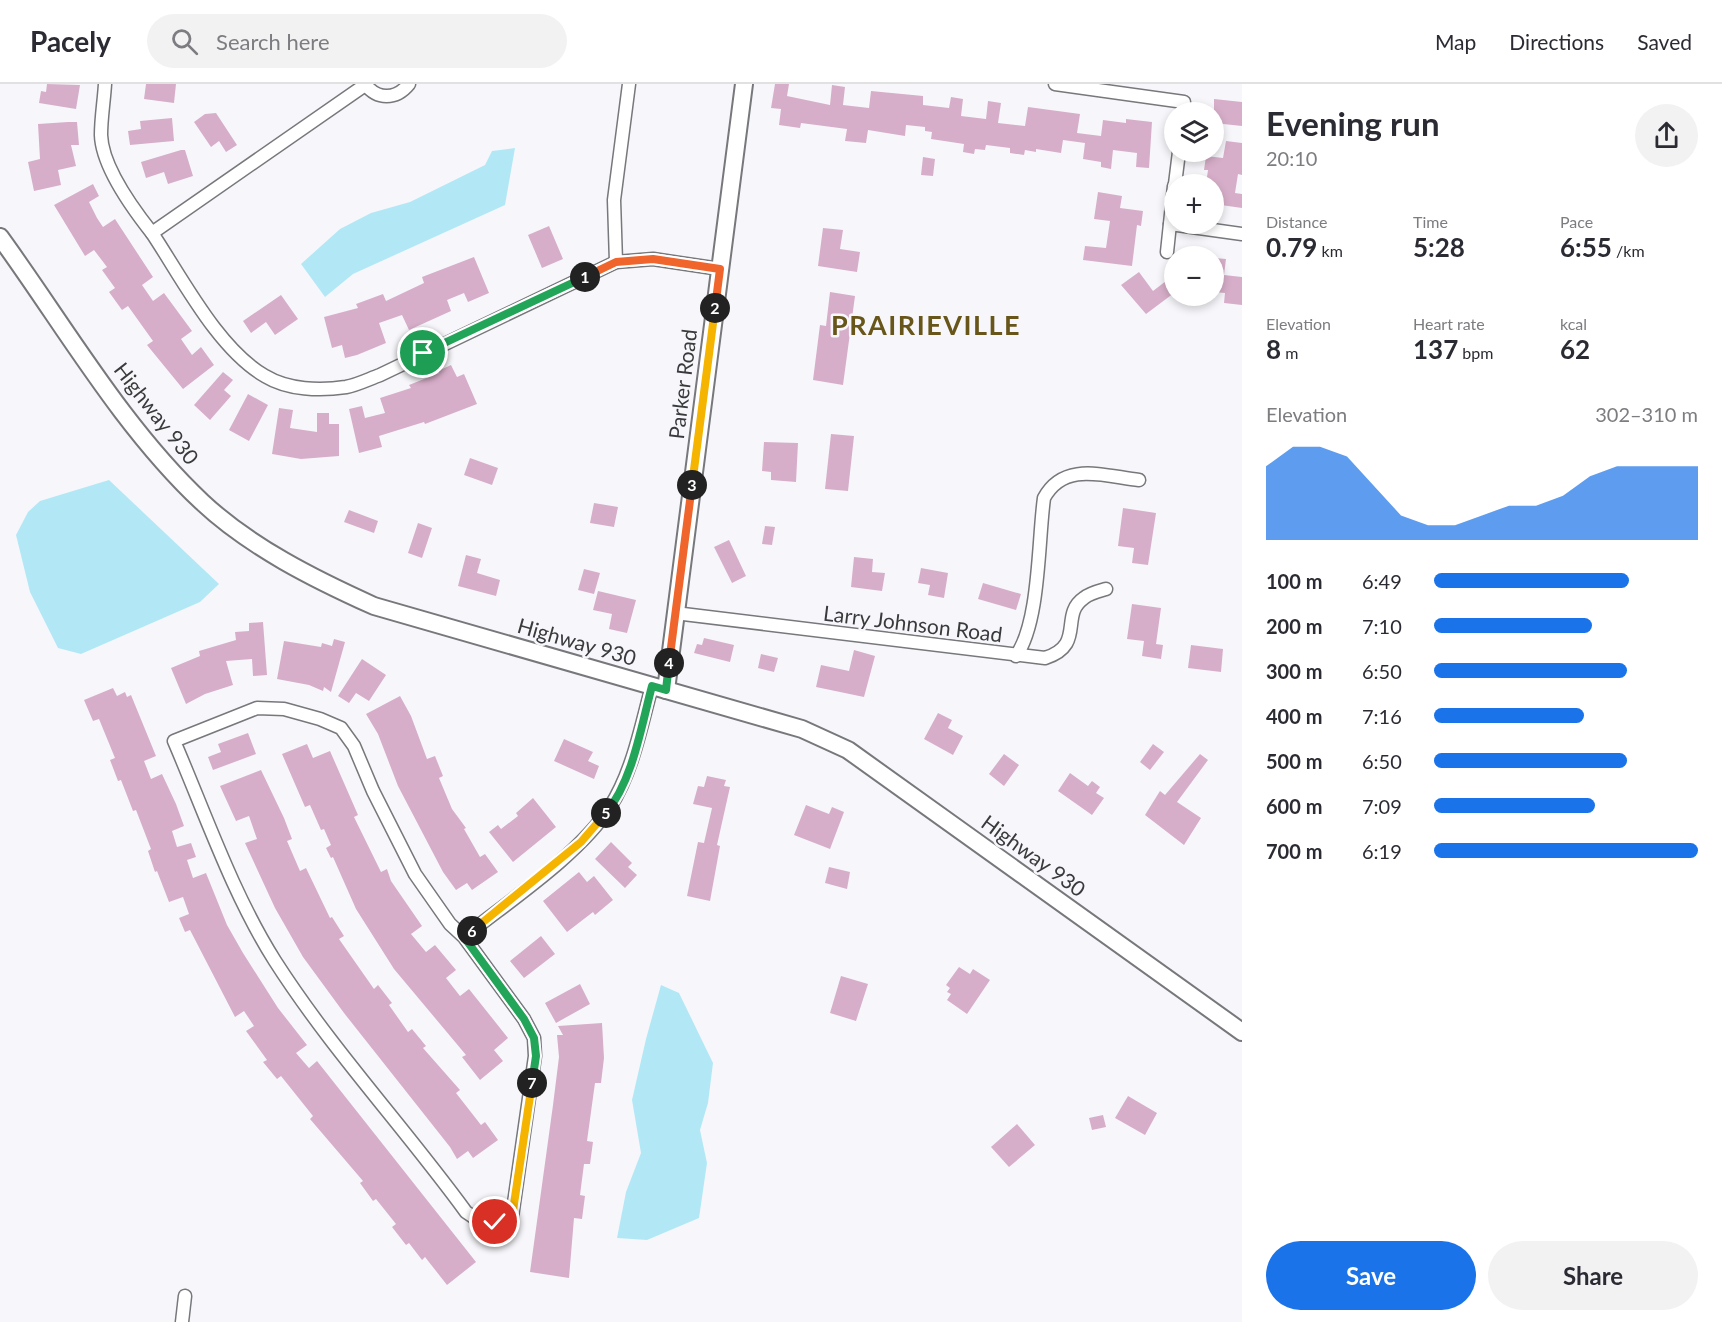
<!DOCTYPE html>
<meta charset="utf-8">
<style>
body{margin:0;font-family:Lato,sans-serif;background:#f2f2f3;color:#2b2b33;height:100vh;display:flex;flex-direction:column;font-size:22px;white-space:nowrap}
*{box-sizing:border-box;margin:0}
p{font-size:20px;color:#7c7c81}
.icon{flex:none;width:33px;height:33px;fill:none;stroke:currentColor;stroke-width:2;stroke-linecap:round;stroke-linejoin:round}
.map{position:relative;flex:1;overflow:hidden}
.details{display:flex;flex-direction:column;background:#fff;width:480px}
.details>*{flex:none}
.tools{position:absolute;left:1164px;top:18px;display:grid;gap:12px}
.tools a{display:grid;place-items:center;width:60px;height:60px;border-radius:50%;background:#fff;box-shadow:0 3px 9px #0003;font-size:30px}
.pin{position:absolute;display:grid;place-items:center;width:51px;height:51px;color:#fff;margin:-26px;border:3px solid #fff;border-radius:50%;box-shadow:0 2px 6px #0007}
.km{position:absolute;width:30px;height:30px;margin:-15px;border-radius:50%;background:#222;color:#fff;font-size:16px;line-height:30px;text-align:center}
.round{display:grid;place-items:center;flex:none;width:63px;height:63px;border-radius:32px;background:#f2f2f3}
.head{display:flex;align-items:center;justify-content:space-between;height:102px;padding:0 24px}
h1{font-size:33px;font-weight:700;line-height:45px}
.stats{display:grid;grid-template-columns:repeat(3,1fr);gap:9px;height:102px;padding:6px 24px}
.stats div{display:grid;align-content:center}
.stats b{font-size:26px;font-weight:700}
.stats small{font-size:16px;font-weight:400}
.stats p{font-size:16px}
.chart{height:168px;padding:12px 24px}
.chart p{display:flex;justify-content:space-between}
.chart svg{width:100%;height:108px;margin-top:6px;fill:#1a73e8;opacity:.7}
.action{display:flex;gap:12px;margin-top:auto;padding:12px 24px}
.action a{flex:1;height:69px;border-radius:36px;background:#1a73e8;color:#fff;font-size:24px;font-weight:700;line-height:69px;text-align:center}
.action a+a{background:#f2f2f3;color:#2b2b33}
ul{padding:0 24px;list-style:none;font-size:20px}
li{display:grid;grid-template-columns:96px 72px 1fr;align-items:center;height:45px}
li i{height:15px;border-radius:8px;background:#1a73e8}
header{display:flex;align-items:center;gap:36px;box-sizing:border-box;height:84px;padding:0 30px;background:#fff;border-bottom:2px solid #e1e1e2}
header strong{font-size:28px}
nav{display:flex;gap:33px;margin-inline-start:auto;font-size:21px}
.search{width:420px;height:54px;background:#f2f2f3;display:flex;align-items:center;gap:15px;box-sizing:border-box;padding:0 21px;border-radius:33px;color:#7c7c81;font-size:22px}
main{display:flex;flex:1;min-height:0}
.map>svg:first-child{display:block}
</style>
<header>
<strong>Pacely</strong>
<div class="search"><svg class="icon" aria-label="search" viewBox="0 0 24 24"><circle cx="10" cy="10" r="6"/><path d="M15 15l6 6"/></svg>Search here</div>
<nav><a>Map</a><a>Directions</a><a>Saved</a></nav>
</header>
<main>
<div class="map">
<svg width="1242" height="1238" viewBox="0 0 1242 1238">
<rect width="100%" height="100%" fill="#f7f7fb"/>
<g fill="#b2e8f6">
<path d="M515,64l-10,57 -152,69 -28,23 -24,-33 39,-35 31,-16 39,-11 75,-37 7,-14z"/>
<path d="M109,396l110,104 -19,18 -119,52 -23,-6 -28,-56 -14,-57 12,-23 12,-11z"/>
<path d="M661,901l18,8 34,70 -5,40 -8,27 7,33 -8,55 -52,22 -30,-2 9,-46 15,-39 -9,-53 14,-61z"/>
</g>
<g fill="#d7aec9">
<path d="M47,0l33,1 -4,24 -37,-6 2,-12 5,1z"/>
<path d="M146,0h30l-2,19 -30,-4z"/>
<path d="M775,0h14l-2,12 43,9 2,-20 13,2 -2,18 26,3 2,-17 52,5v9l26,3 2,-11 12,2 -2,17 25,3 2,-18 13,2 -3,20 27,3 3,-19 52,7 -3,19 24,3 2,-16 23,3v-4l26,3 -3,46 -13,-1 1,-14 -24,-3 -2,19 -10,-2v-5l-18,-3 2,-16 -22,-3 -2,13 -25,-4v3l-11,-2 -1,5 -14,-2v-5l-24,-3 -1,5 -10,-1 -1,5 -11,-2 1,-8 -33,-5 1,-7 -7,-1v-4l-19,-2 -1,11 -37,-6 -2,13 -21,-2 2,-12 -46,-6 -1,5 -21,-3 2,-16 -10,-1z"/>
<path d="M1214,15l28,3v24l-28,-3z"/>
<path d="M216,29l21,32 -11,7 -7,-11 -8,6 -17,-25 11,-8z"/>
<path d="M172,34l2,23 -44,4 -2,-14 13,-2 -1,-8z"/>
<path d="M68,38h9l2,23h-8l5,21 -18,4 3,15 -27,6 -6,-29 12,-3 -2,-35z"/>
<path d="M1226,57l16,2v32l-4,-1 -3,19 7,1v14l-28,-4v-20h-8l2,-14h-4l2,-14 17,2z"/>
<path d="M181,66h4l8,26 -25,8 -4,-12 -18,6 -5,-16z"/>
<path d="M923,73l12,2 -2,17 -12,-1z"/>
<path d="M93,100l6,12 -10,6 8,16 6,9 12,-8 38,58 -11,8 11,16 11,-8 28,38 -11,8 11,16 9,-8 13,18 -31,24 -36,-44 6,-4 -25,-35 -6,4 -13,-18 6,-4 -13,-18 5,-3 -13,-17 -9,6 -31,-51z"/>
<path d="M1098,108l24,4 -2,12 23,3 -2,15 -4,-1 -5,41 -49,-6 2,-14 21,2 4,-27 -16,-2z"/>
<path d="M549,142l14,33 -21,9 -14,-33z"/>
<path d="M823,144l20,2 -3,19 20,3 -3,20 -39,-6z"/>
<path d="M474,173l15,36 -21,9 -4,-9 -17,7 4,11 -42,19 -7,-15 -23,8 7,20 -29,12 -12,3 -3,-13 -10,3 -8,-31 34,-9 -2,-4 27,-10 3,7 38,-18 -2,-6z"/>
<path d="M1214,174l12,1 -2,16 18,2v28l-18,-2 1,-10 -11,-1z"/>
<path d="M1139,188l14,19 13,-10 8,12 -28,21 -25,-29z"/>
<path d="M830,208l25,4 -12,89 -30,-5 7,-55 6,1z"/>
<path d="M281,211l17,24 -23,16 -9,-13 -15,11 -8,-12z"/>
<path d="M451,281l6,12 7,-3 13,30 -52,20 -1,-2 -45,14 3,11 -23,6 -10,-44 13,-3 3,12 20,-5 -5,-15 31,-10 -2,-3 30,-12 -1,-2z"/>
<path d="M223,288l10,8 -9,10 7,6 -21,24 -16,-15z"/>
<path d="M248,310l20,11 -19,36 -20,-11z"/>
<path d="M279,324l14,2 -3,18 27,4v-19h12v11h10v32l-38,3 -29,-5z"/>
<path d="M831,350l23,2 -6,55 -23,-2z"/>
<path d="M764,358l34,1 -2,39 -25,-2v-8l-9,-1z"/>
<path d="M470,374l28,10 -6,17 -28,-10z"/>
<path d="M594,419l24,4 -4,20 -24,-4z"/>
<path d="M1123,424l33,5 -8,52 -16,-2 2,-15 -16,-2z"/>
<path d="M349,426l29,11 -4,12 -30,-11z"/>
<path d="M418,439l14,5 -10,30 -14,-5z"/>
<path d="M765,442l10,1 -3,18 -10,-1z"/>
<path d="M729,456l17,36 -14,7 -18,-36z"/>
<path d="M466,471l15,4 -4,14 23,7 -4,16 -38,-10z"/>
<path d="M854,473l19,2 -1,13 13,1 -3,18 -31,-4z"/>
<path d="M921,484l27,5 -4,25 -16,-3 2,-10 -12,-2z"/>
<path d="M584,485l16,4 -6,21 -16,-4z"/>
<path d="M983,499l38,11 -5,16 -38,-11z"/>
<path d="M598,507l38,9 -9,33 -18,-4 3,-15 -19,-4z"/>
<path d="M1132,520l29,4 -5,36 7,1 -2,14 -19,-3 2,-15 -17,-2z"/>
<path d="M263,538l4,53 -14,1 -1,-17 -26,2 7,24 -28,9 -19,10 -15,-36 29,-12 -1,-5 37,-11 -1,-8 14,-1v-8z"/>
<path d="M704,554l30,7 -4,17 -36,-9 3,-9 5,1z"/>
<path d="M334,555l11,3 -14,50 -7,-5 -1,4 -14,-6 -32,-6 7,-38 37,6 1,-4 10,3z"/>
<path d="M1191,561l32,4 -2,23 -33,-4z"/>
<path d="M854,566l21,6 -11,41 -48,-10 5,-22 28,6z"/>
<path d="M761,570l17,4 -4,14 -16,-4z"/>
<path d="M362,575l24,16 -17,26 -13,-8 -7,10 -11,-7z"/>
<path d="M113,604l4,8 8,-4 2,5 4,-2 25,61 -12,5 7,18 11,-5 14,30 8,22 -12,5 5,16 14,-4 5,14 -9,3 6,18 13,-5 21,52 16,28 35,55 29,37 -11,8 13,15 8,-7 159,201 -29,23 -22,-28 -3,3 -13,-17 -3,2 -14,-18 4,-3 -20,-25 -3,2 -13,-18 3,-2 -53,-62 3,-3 -32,-40 -4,3 -14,-17 4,-2 -21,-29 8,-5 -10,-15 -9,6 -45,-87 -5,2 -6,-14 10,-4 -6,-17 -14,5 -12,-31 -2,1 -7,-21 3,-2 -15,-39 -3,1 -12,-31 -3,1 -8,-21 5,-2 -16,-39 -6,2 -9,-21z"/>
<path d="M400,612l11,20 16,43 8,-3 8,20 -4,2 13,31 14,19 -2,1 16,28 5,-3 13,18 -26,18 -5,-7 -11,7 -13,-18 -45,-86 -20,-52 -12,-20z"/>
<path d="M938,629l14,7 -4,8 15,8 -10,19 -29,-16z"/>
<path d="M248,649l8,21 -43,16 -5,-13 13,-5 -3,-8z"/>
<path d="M564,655l29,13 -5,9 11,5 -5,13 -40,-18z"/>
<path d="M307,660l6,14 17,-7 28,64 -4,2 27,55 6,-3 4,12 31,45 -11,8 15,18 9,-7 21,25 -10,8 14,18 9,-7 39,49 -14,12 9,11 -23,19 -18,-23 4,-2 -72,-86 -38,-60 -23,-52 -2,1 -5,-10 5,-3 -7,-16 -3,1 -11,-25 -5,2 -23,-53z"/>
<path d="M1153,660l11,8 -14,18 -10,-8z"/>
<path d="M1004,670l15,11 -15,21 -15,-12z"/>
<path d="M1200,670l8,6 -31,42 24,16 -17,27 -39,-30 15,-24 5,4z"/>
<path d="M261,686l23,48 8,21 -5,2 13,30 6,-3 24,50 2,-1 12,19 -5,3 35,50 4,-4 14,18 -3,2 19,27 4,-3 14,17 -3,2 37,42 -4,3 25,32 4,-3 13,18 -25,18 -5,-7 -11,8 -7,-12 -106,-134 -41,-56 -28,-49 -30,-65 12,-4 -8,-23 -13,5 -16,-35z"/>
<path d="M1070,689l18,13 4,-5 8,6 -4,6 8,5 -12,17 -34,-24z"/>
<path d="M707,692l19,4 -2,6 6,1 -13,58 3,1 -10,55 -23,-5 11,-54 6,1 8,-35 -19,-4 5,-18 6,1z"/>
<path d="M533,714l23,29 -43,35 -24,-30 9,-7 3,4 17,-13 -2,-3z"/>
<path d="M806,721l23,9 3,-7 12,5 -14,37 -36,-14z"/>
<path d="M611,758l21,21 -4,4 9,8 -12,13 -30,-29z"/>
<path d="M829,783l21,5 -3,17 -22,-6z"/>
<path d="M579,788l8,10 7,-6 19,24 -18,15 -2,-3 -26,20 -24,-31z"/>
<path d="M541,852l14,18 -31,24 -14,-17z"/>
<path d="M959,883l11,7 3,-5 17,11 -23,34 -20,-14 4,-6 -4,-2 3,-4 -4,-3z"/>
<path d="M841,892l27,8 -12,37 -26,-8z"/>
<path d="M580,900l10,20 -34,19 -11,-20z"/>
<path d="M602,939l2,35 -3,25h-6l-8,58 6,1 -3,22h-6l-4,31 5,1 -3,23 -8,-1 -5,60 -39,-6 23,-167 6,-48 -2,-22h6l-5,-9z"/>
<path d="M1128,1012l29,17 -12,22 -30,-17z"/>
<path d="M1103,1031l3,12 -14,3 -3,-12z"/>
<path d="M1017,1040l18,21 -26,22 -18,-20z"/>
</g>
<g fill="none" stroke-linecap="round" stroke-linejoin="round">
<defs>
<g id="street">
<path d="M105,0c-1,17 -4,34 -4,51 1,32 32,74 51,98"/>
<path d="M365,0c12,16 31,16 44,0"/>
<path d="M1055,0l129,18 -1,10"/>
<path d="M365,1l-213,148c30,45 66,116 113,143 23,14 55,15 81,11 11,-2 23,-8 34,-12l236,-113 37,-3 67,10"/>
<path d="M1175,100l4,-32"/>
<path d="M1170,140l72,10"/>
<path d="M1167,168l7,-66"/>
<path d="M616,178l-2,-62 15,-116"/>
<path d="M675,529l370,45c41,-13 14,-43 39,-60 6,-5 15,-7 22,-9"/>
<path d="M1016,572c24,-34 22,-115 28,-158 20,-37 60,-22 95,-18"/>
<path d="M464,853l-14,-13 -35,-50 -42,-83 -19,-45 -13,-18 -21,-9 -36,-10 -27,-1 -83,33c31,72 59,154 101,220 57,89 129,166 191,251l12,8 33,4 24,-168 -1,-18 -10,-19 -60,-82c45,-36 115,-82 146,-130 23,-36 31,-81 42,-121"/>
<path d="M182,1238l3,-26"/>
</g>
<g id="secondary">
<path d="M0,153c64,88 122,190 202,265 48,45 112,77 172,104l428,123 46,21 394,282"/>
<path d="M666,606l78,-606"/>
</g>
</defs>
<use href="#street" stroke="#77787b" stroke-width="15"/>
<use href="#secondary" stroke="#77787b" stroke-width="20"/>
<use href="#street" stroke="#fff" stroke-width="12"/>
<use href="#secondary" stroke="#fff" stroke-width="16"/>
</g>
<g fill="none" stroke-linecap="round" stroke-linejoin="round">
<defs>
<path id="split-1" d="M423,269l162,-76"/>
<path id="split-2" d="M585,193l31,-15 37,-3 67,10 -5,39"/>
<path id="split-3" d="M692,401l23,-177"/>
<path id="split-4" d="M669,579l23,-178"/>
<path id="split-5" d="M606,729c27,-33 35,-86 46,-127l14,4 3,-27"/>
<path id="split-6" d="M472,847l109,-89 25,-29"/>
<path id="split-7" d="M472,847l-8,6 60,82 10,19 2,18 -4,27"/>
<path id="split-8" d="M495,1138l16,2 21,-141"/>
</defs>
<use href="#split-1" stroke="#fff" stroke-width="12"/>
<use href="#split-2" stroke="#fff" stroke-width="12"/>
<use href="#split-3" stroke="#fff" stroke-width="12"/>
<use href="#split-4" stroke="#fff" stroke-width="12"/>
<use href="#split-5" stroke="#fff" stroke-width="12"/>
<use href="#split-6" stroke="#fff" stroke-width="12"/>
<use href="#split-7" stroke="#fff" stroke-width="12"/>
<use href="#split-8" stroke="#fff" stroke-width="12"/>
<use href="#split-1" stroke="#22a559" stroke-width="8"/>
<use href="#split-2" stroke="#f0652b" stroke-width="8"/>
<use href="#split-3" stroke="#f5b400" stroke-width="8"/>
<use href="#split-4" stroke="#f0652b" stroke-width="8"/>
<use href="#split-5" stroke="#22a559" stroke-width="8"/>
<use href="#split-6" stroke="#f5b400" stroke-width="8"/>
<use href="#split-7" stroke="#22a559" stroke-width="8"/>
<use href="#split-8" stroke="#f5b400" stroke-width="8"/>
</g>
<g text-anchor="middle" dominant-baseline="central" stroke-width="5" stroke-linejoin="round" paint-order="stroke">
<g font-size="21" fill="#393a3b" stroke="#f7f7fb">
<text transform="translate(682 300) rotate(-83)">Parker Road</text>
<text transform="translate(157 329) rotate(52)">Highway 930</text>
<text transform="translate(913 539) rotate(7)">Larry Johnson Road</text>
<text transform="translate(577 557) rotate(16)">Highway 930</text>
<text transform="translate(1034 771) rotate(36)">Highway 930</text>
</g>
<g font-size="27" font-weight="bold" letter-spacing="1.5" fill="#67551a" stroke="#f7f7fb">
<text x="926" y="240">PRAIRIEVILLE</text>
</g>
</g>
</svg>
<div class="tools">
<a><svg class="icon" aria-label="layers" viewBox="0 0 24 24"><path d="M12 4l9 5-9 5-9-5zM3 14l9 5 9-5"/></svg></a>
<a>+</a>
<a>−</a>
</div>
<div class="pin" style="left:423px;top:269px;background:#1e9e55"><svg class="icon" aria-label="arrive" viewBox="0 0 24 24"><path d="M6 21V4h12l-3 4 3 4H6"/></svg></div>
<div class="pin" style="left:495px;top:1138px;background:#d93025"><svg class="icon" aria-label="check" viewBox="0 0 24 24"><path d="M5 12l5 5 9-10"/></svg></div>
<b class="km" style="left:585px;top:193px">1</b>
<b class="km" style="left:715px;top:224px">2</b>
<b class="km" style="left:692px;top:401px">3</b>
<b class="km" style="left:669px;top:579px">4</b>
<b class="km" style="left:606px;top:729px">5</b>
<b class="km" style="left:472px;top:847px">6</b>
<b class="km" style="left:532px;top:999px">7</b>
</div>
<section class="details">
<div class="head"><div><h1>Evening run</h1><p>20:10</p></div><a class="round"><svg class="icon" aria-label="share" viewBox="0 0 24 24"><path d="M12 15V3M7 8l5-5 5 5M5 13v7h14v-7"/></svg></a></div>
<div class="stats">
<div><p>Distance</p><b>0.79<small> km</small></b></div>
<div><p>Time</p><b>5:28</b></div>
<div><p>Pace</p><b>6:55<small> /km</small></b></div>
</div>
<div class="stats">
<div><p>Elevation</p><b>8<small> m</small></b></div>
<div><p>Heart rate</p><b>137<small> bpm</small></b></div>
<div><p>kcal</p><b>62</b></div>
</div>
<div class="chart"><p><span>Elevation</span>302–310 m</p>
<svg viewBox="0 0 160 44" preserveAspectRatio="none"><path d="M0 44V14L10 6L20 6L30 10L40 22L50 34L60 38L70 38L80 34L90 30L100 30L110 26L120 18L130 14L140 14L150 14L160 14V44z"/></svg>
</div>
<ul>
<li><b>100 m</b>6:49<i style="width:74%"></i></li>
<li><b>200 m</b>7:10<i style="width:60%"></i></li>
<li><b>300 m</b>6:50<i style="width:73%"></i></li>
<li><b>400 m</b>7:16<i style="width:57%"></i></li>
<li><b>500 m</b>6:50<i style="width:73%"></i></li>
<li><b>600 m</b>7:09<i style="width:61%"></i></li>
<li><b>700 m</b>6:19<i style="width:100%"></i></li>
</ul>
<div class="action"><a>Save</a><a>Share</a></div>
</section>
</main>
